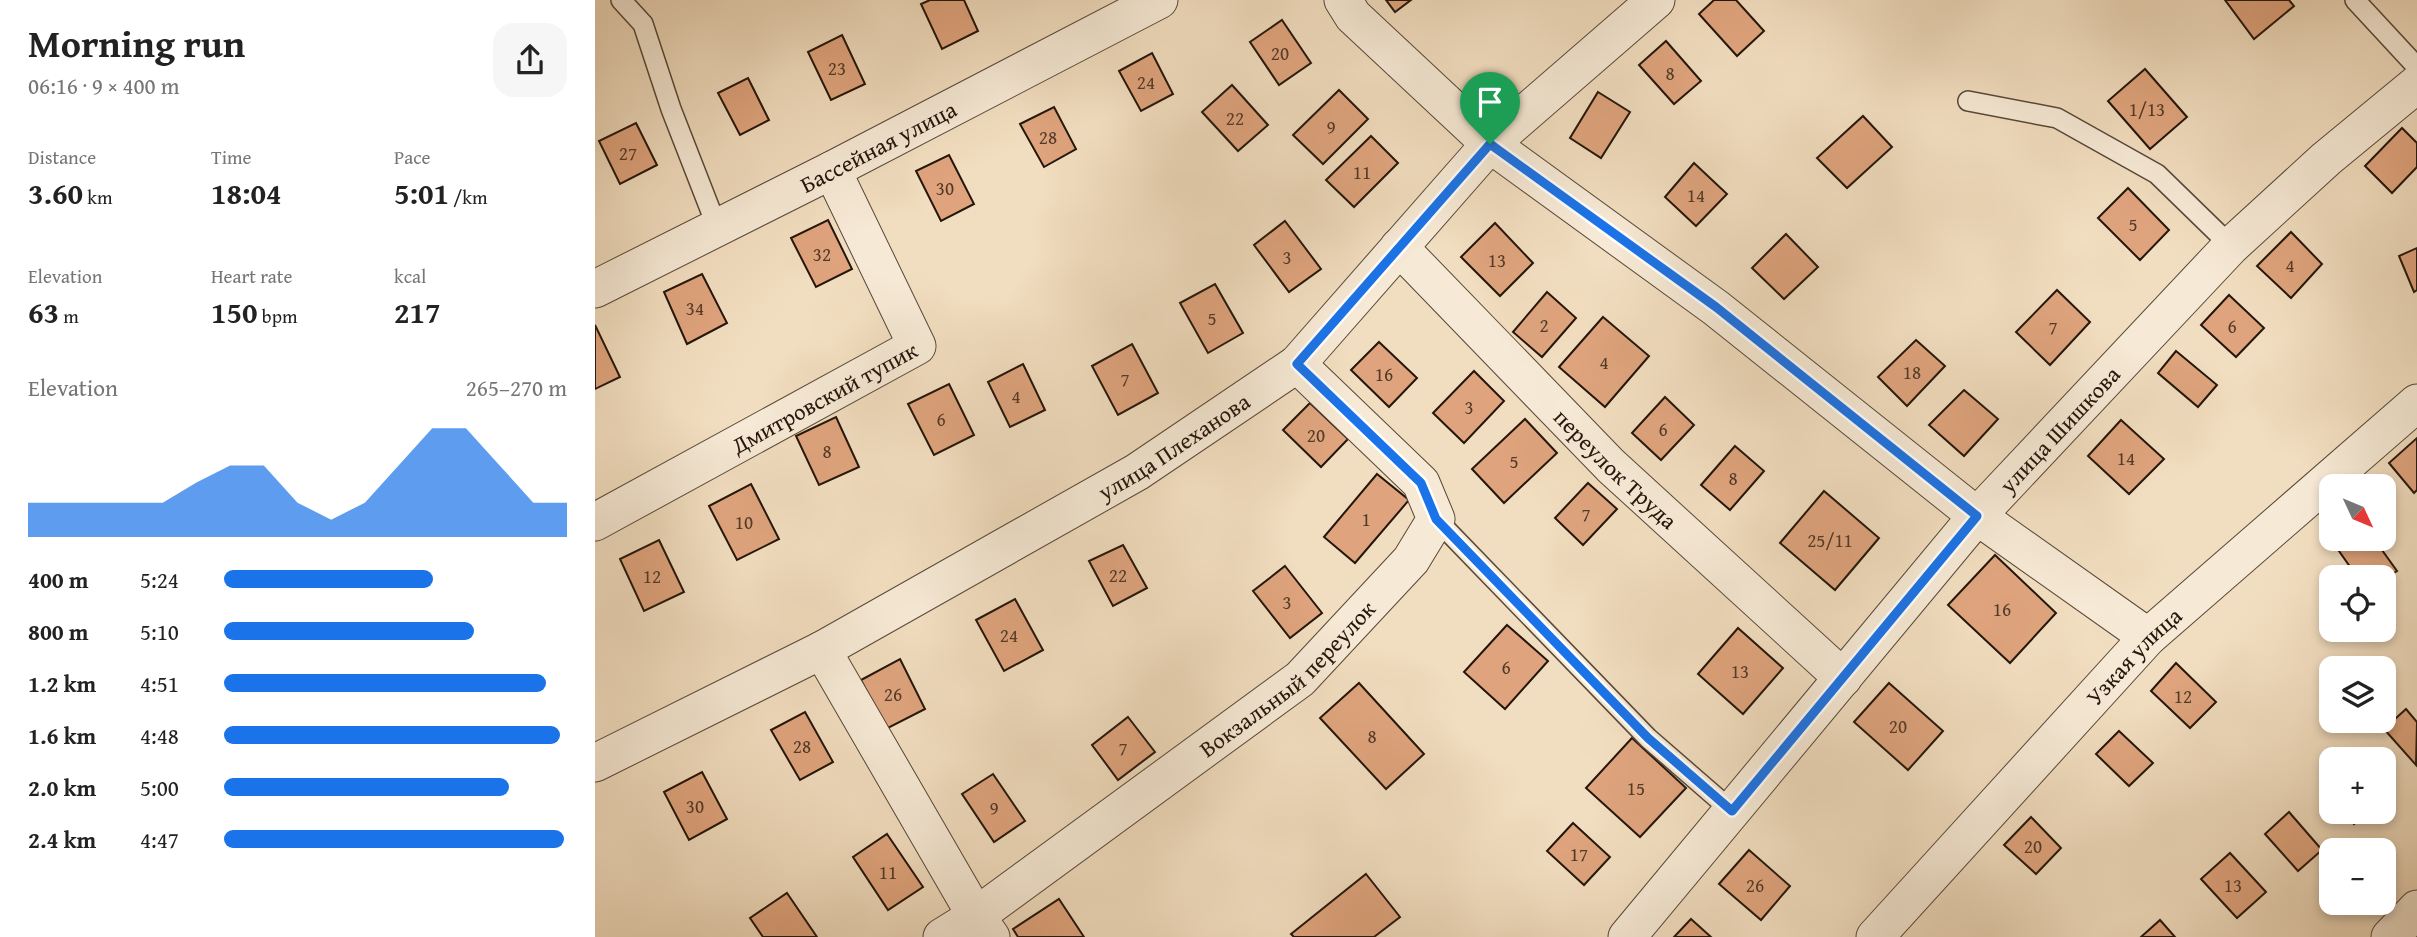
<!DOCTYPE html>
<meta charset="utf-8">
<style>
body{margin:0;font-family:"Gentium Book Plus",serif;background:#f6f6f6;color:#222;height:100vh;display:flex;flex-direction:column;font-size:26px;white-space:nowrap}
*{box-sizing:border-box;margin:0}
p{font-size:23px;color:#767676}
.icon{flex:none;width:38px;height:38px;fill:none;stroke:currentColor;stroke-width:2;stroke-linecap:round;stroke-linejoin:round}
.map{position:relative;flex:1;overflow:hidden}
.sheet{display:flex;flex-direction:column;background:#fff;width:595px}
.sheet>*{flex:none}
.needle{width:46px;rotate:134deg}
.tools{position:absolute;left:1724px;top:474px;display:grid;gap:14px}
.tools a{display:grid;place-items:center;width:77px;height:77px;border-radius:14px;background:#fff;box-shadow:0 4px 10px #0003;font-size:35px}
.pin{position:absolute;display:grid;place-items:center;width:60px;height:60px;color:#fff;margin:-72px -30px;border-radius:50% 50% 50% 0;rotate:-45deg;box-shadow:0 0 7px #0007}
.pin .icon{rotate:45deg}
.round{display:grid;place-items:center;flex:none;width:74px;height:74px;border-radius:21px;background:#f6f6f6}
.head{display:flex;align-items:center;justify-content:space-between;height:119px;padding:0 28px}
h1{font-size:38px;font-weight:600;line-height:52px}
.stats{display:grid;grid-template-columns:repeat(3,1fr);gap:10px;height:119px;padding:7px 28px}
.stats div{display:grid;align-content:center}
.stats b{font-size:30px;font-weight:600}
.stats small{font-size:19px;font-weight:400}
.stats p{font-size:19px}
.chart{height:196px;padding:14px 28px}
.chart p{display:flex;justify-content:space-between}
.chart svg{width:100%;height:126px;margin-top:7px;fill:#1a73e8;opacity:.7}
ul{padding:0 28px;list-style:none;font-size:23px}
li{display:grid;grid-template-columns:112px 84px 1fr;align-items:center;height:52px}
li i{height:18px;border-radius:9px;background:#1a73e8}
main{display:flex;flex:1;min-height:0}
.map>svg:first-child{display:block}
</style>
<main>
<section class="sheet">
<div class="head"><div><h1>Morning run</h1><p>06:16 · 9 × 400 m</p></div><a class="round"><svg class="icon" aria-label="share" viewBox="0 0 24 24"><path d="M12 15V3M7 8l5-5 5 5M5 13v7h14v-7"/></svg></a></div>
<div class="stats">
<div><p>Distance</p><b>3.60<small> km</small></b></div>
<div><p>Time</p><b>18:04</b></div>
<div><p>Pace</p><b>5:01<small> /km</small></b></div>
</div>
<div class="stats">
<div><p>Elevation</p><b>63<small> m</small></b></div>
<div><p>Heart rate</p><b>150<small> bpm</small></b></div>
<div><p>kcal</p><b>217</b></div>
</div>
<div class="chart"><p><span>Elevation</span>265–270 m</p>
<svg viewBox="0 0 160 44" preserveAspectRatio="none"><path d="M0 44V32L10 32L20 32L30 32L40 32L50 25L60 19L70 19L80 32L90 38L100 32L110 19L120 6L130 6L140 19L150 32L160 32V44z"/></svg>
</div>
<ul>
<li><b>400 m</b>5:24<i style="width:61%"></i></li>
<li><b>800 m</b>5:10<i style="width:73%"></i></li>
<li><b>1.2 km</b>4:51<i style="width:94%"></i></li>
<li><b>1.6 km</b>4:48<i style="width:98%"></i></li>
<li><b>2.0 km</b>5:00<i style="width:83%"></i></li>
<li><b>2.4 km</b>4:47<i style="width:99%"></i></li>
</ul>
</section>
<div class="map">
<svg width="1822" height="937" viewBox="0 0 1822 937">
<rect width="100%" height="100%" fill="#f1ddbf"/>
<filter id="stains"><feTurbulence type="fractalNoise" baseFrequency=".00286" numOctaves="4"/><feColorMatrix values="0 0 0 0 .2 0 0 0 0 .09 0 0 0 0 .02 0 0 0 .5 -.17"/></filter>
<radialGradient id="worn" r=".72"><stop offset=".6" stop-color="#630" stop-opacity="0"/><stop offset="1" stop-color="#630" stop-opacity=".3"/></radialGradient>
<g fill="#dfa47d" stroke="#24160c" stroke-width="2">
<path d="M335,0h34l14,31 -36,18 -21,-45z"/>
<path d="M791,0h25l-16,12z"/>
<path d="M1119,0h22l28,31 -27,25 -38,-42z"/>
<path d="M1630,0h64l5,6 -40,33z"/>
<path d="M687,20l29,43 -32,22 -29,-43z"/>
<path d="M247,35l23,49 -34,16 -23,-48z"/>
<path d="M1071,41l35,40 -27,23 -35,-39z"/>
<path d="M557,53l21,41 -32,17 -22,-40z"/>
<path d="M1550,69l42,48 -37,32 -42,-48z"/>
<path d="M153,78l21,42 -29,15 -22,-42z"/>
<path d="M637,85l36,40 -30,26 -36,-39z"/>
<path d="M744,90l29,29 -45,45 -30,-29z"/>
<path d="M1003,92l32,20 -29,46 -31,-20z"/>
<path d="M459,107l22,42 -32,18 -24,-43z"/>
<path d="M1268,116l29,31 -45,41 -30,-30z"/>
<path d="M41,123l21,42 -37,19 -21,-43z"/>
<path d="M1807,128l15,15v24l-25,26 -27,-27z"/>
<path d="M776,136l27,27 -44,44 -28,-27z"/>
<path d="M354,155l25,49 -33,17 -25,-50z"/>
<path d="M1099,163l33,31 -31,32 -31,-29z"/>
<path d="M1533,188l41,42 -29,30 -42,-42z"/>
<path d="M233,220l24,49 -36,18 -25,-49z"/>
<path d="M690,221l36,48 -32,23 -35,-47z"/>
<path d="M900,223l38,40 -33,33 -39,-39z"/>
<path d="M1696,232l31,32 -31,34 -34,-32z"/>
<path d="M1191,234l32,33 -34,32 -32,-31z"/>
<path d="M1822,248v42l-3,2 -15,-36z"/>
<path d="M107,274l25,49 -40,21 -23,-52z"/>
<path d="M620,284l28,49 -35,20 -28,-50z"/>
<path d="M1462,290l33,32 -40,43 -34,-33z"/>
<path d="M952,292l29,26 -34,39 -29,-25z"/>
<path d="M1634,295l35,33 -28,29 -35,-32z"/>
<path d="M1008,317l46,39 -44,51 -46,-40z"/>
<path d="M0,325l25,52 -25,12z"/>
<path d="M1321,340l29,26 -38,40 -29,-29z"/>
<path d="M784,342l38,36 -28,29 -38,-37z"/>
<path d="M537,344l26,49 -40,22 -26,-49z"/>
<path d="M1581,351l41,34 -19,22 -40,-34z"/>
<path d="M428,364l22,46 -35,17 -22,-45z"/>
<path d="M879,371l30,30 -40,42 -31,-30z"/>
<path d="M354,384l25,51 -40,20 -26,-51z"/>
<path d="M1369,390l34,29 -34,37 -35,-31z"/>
<path d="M1070,397l29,28 -33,35 -29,-27z"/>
<path d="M715,403l38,36 -27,28 -38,-37z"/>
<path d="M241,417l23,50 -40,18 -23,-49z"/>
<path d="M930,419l32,34 -53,50 -32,-34z"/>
<path d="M1526,420l43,39 -35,35 -41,-38z"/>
<path d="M1822,438v52l-3,3 -25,-30z"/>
<path d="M1140,446l29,25 -34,39 -29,-25z"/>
<path d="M782,474l32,26 -54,63 -31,-26z"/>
<path d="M993,483l29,26 -34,36 -28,-27z"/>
<path d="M156,484l28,55 -42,21 -28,-54z"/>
<path d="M1229,491l55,47 -44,52 -55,-47z"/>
<path d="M1746,539h33l23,32 -14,9v-2h-25l-24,-34z"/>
<path d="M64,540l25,52 -40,19 -24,-52z"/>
<path d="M528,545l24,43 -34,18 -24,-45z"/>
<path d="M1400,555l61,58 -46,50 -62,-58z"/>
<path d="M690,566l37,47 -32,25 -37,-47z"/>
<path d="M420,599l28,51 -39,21 -28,-51z"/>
<path d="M912,625l41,36 -43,48 -41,-37z"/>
<path d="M1143,628l45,40 -40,46 -45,-40z"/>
<path d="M305,659l25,50 -39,20 -25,-49z"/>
<path d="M1581,663l40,39 -26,26 -39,-37z"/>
<path d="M764,683l65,71 -38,35 -66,-71z"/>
<path d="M1294,683l54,48 -35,39 -54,-48z"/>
<path d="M1811,709l11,13 -1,43 -32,-36z"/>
<path d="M210,712l28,50 -33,18 -29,-50z"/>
<path d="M533,717l27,35 -37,28 -26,-35z"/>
<path d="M1524,731l34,32 -24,23 -33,-32z"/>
<path d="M1037,738l54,50 -46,49 -54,-49z"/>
<path d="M107,772l25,47 -38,21 -25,-48z"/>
<path d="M398,774l32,47 -31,21 -32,-48z"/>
<path d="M1694,812l33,38 -24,21 -33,-37z"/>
<path d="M1749,812h24l-14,12z"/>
<path d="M1436,817l30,31 -25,26 -32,-29z"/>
<path d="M978,823l37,34 -26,28 -37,-34z"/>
<path d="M292,834l36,53 -35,23 -35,-53z"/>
<path d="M1154,850l41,36 -29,34 -42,-36z"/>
<path d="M1635,853l36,39 -29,26 -36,-39z"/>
<path d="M771,874l34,43 -26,20h-80l-3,-3z"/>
<path d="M192,893l30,44h-54l-13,-19z"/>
<path d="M464,899l25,38h-66l-5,-8z"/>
<path d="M1096,919l20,18h-37z"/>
<path d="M1565,920l15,17h-34z"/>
</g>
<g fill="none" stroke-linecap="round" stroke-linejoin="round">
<defs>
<g id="service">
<path d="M26,0l22,24 28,85 46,118"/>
<path d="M1760,0l62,67"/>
<path d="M1373,101l89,17 100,56 74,72"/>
<path d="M841,519l212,219 84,73"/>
</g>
<g id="minor">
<path d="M748,0l10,16 137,128 226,164 261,208 171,121"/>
<path id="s1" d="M804,247l212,219 232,212"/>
<path id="s2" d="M0,289l237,-119 327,-170"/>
<path id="s3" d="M0,522l322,-176 -85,-176"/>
<path d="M227,650l154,266 15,21"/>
<path id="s4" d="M0,763l227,-113 315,-178 160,-108 193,-220 166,-144"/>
<path id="s5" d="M347,937l34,-21 324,-237 111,-119 25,-41 -15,-36 -124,-119"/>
<path id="s6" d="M1032,937l350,-421 254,-270 95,-87 91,-75"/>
<path id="s7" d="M1280,937l273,-300 269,-234"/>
<path d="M1795,937l27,-28"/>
</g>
</defs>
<use href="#service" stroke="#574839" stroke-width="22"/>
<use href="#minor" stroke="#574839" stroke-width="39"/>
<use href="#service" stroke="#f6e9d5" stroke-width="19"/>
<use href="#minor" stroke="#f6e9d5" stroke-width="37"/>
</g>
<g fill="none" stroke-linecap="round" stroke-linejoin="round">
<defs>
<path id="route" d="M895,144l226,163 261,209 -245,295 -84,-73 -212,-219 -15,-36 -124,-119z"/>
</defs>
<use href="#route" stroke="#fff" stroke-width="14"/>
<use href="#route" stroke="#1a73e8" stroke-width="9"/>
</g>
<g text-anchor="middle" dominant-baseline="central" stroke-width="5" stroke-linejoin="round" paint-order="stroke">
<g font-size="19" fill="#533a28">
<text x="685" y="53">20</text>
<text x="242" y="68">23</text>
<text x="1075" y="73">8</text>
<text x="551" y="82">24</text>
<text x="1552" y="109">1/13</text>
<text x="640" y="118">22</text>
<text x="736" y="127">9</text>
<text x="453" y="137">28</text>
<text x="33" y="153">27</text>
<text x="767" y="172">11</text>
<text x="350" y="188">30</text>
<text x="1101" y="195">14</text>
<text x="1538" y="224">5</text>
<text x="227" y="254">32</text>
<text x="692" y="257">3</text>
<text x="902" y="260">13</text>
<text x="1695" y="265">4</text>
<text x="100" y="308">34</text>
<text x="617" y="318">5</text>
<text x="949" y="325">2</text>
<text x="1637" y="326">6</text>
<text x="1458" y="327">7</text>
<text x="1009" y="362">4</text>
<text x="1317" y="372">18</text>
<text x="789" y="374">16</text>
<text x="530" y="379">7</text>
<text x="421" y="396">4</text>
<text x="874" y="407">3</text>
<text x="346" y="419">6</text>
<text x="1068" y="429">6</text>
<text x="721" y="435">20</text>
<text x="232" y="451">8</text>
<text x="1531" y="458">14</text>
<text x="919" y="461">5</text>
<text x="1138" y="478">8</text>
<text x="991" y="514">7</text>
<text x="771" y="519">1</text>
<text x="149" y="522">10</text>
<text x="1235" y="540">25/11</text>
<text x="523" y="575">22</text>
<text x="57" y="576">12</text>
<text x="692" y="602">3</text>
<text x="1407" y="609">16</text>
<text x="414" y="635">24</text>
<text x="911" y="667">6</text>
<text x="1145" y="671">13</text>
<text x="298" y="694">26</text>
<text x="1588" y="696">12</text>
<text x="1303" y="726">20</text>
<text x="777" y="736">8</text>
<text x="207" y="746">28</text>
<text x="528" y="748">7</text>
<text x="1041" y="788">15</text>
<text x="100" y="806">30</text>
<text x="399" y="808">9</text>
<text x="1438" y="846">20</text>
<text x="984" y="854">17</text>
<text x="293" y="872">11</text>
<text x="1160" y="885">26</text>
<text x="1638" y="885">13</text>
</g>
<g font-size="23" fill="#24160c" stroke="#f6e9d5">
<text stroke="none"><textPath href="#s2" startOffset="317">Бассейная улица</textPath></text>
<text stroke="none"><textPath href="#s3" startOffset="261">Дмитровский тупик</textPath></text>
<text stroke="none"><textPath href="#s6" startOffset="667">улица Шишкова</textPath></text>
<text stroke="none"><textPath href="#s4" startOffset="660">улица Плеханова</textPath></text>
<text stroke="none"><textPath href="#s1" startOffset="310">переулок Труда</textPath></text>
<text stroke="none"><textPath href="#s7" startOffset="382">Узкая улица</textPath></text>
<text stroke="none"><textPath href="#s5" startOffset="432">Вокзальный переулок</textPath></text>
</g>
</g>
<rect width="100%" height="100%" filter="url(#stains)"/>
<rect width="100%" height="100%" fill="url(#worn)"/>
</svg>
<div class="tools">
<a><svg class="needle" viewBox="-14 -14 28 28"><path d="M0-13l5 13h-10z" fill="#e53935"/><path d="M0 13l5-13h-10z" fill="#767676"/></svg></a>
<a><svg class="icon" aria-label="locate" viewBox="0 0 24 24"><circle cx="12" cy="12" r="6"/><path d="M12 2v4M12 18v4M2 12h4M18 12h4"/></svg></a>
<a><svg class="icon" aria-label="layers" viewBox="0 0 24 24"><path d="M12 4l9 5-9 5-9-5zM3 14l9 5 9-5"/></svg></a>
<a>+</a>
<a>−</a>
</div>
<div class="pin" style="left:895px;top:144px;background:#1e9e55"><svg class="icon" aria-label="arrive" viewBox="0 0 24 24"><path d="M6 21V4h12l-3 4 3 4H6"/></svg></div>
</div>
</main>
